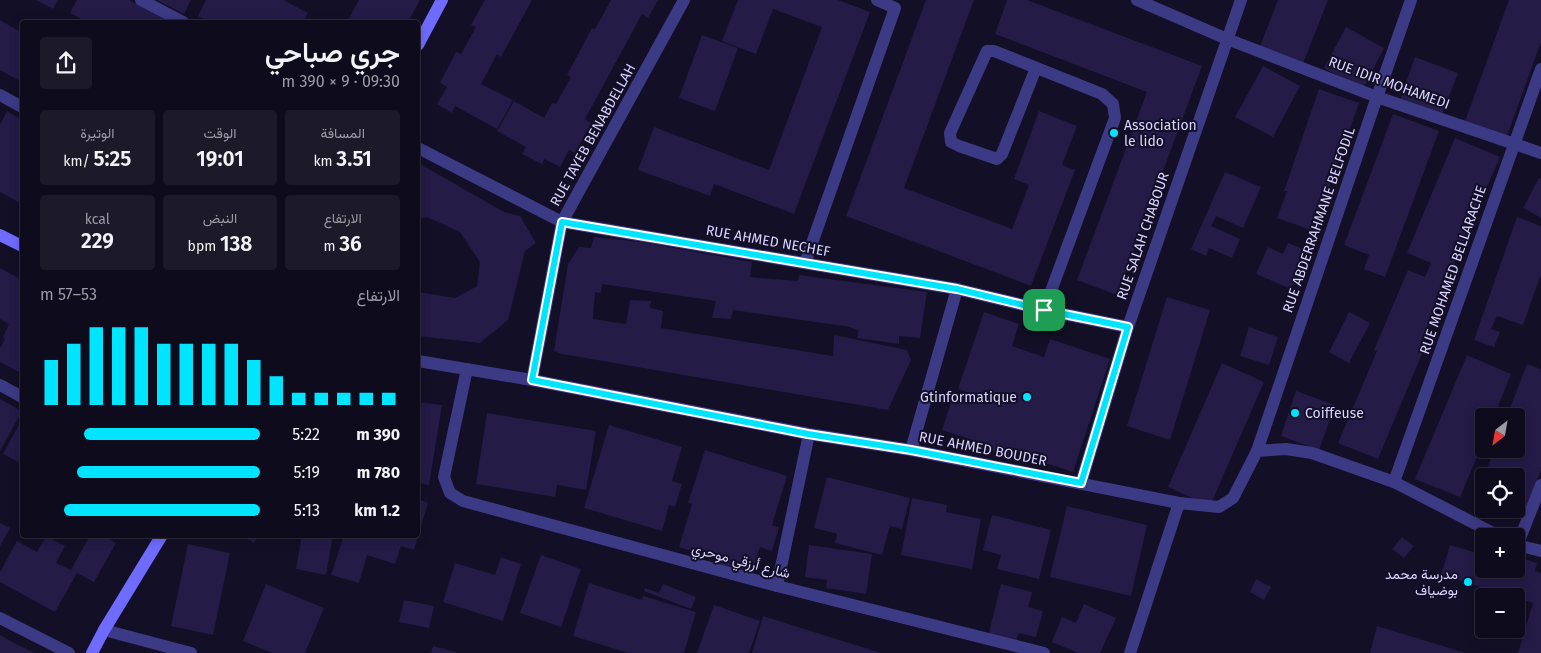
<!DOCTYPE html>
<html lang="ar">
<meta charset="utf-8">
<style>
body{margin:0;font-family:"Fira Sans",Vazirmatn,sans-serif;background:#1c1929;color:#f1f3f6;direction:rtl;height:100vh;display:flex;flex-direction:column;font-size:19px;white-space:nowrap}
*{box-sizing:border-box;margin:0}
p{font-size:16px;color:#9b9ba3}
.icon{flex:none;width:28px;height:28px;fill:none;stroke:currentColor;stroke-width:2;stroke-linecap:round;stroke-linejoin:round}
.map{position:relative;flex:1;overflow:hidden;direction:ltr}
.sheet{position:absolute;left:20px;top:20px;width:400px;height:518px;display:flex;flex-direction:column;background:#0e0b1c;border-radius:5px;box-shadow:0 2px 12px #0003,0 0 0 1px #2e2b3b;direction:rtl}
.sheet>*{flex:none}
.needle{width:32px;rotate:211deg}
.controls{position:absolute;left:1475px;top:408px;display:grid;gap:10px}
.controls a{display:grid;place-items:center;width:50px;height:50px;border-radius:5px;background:#0e0b1c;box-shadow:0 2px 12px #0003,0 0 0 1px #2e2b3b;font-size:25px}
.pin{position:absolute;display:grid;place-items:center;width:42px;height:42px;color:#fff;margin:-21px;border-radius:10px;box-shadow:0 2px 8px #0006}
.round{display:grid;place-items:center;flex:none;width:52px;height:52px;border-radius:5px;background:#1c1929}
.head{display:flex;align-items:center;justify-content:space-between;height:85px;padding:0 20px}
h1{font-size:28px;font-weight:600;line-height:38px}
.stats{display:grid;grid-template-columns:repeat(3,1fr);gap:8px;height:85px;padding:5px 20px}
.stats div{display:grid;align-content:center;border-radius:5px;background:#1c1929;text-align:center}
.stats b{font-size:21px;font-weight:600}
.stats small{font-size:14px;font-weight:400}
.stats p{font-size:14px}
.chart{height:140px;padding:10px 20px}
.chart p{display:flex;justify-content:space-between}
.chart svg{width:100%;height:90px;margin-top:5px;stroke:#00e5ff;stroke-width:6}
ul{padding:0 20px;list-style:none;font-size:16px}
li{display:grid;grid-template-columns:80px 60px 1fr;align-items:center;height:38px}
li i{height:12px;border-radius:6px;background:#00e5ff}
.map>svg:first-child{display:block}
</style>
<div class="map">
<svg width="1541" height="653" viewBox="0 0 1541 653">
<rect width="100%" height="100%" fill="#130f26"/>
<g fill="#241b47">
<path d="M36,0h22l-5,9z"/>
<path d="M77,0h52l41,22h-83l-17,-9z"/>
<path d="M157,0h34l-7,14z"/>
<path d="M206,0h77l25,13 -5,9h-93l-12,-6z"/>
<path d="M359,0h61l-12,22h-61z"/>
<path d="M485,0h47l-31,57 -4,-3 -16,30 32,16 -16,29 -42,-23 -3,7 -15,-9 10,-17 -7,-4 16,-31 5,2 15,-27 -5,-2z"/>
<path d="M611,0h47l-10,18 -6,-4 -57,105 6,4 -16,30 -6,-3 -9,17 -16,-8 -2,5 -20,-10 4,-7 -29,-16 17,-30 30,17 8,-15 4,1 15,-27 -4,-2 25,-47 3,1z"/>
<path d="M738,0h100l32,12 -76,202 -80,-30 -4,12 -72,-26 16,-43 115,43 53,-143 -49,-18 -17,45 -34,-13z"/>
<path d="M926,0h48l-70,188 108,41 17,-44 -15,-6 25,-68 38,15 -15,39 13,5 -44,116 -185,-70z"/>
<path d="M1007,0h20l175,66 -85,229 -40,-15 70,-188 -152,-58z"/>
<path d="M1278,0h50l-26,66 -43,-17z"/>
<path d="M1509,0h32v42l-35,97 -42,-15z"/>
<path d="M0,20l22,13v49l-22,-12z"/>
<path d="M1346,27l38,21 -21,41 -39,-21z"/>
<path d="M702,35l36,13 -23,63 -36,-13z"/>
<path d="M1415,57l43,16 -16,42 -42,-15z"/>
<path d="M1263,66l37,20 -27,51 -38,-20z"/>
<path d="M1319,89l40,14 -45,128 -37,-13 10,-27h-3z"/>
<path d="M7,111l15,9v8l-3,7 3,2v67l-22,-12v-67z"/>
<path d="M1393,114l46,17 -54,146 -21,-8 5,-14 -25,-10z"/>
<path d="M1455,138l45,19 -74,173 5,2 -53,127 -40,-16 39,-92 -3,-1 34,-80 17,7 6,-14 -24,-10z"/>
<path d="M418,164h2l84,48 16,4 16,27 -11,8 -17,69 -28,23 -62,-7v-44l37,6 22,-12 3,-24 -20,-30 -33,-15 -9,2z"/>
<path d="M1225,172l36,15 -18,41 -27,-12 -5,10 29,13 -8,19 -23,-10 -3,8 -15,-7z"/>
<path d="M1539,178l2,1v39l-18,-10z"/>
<path d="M1517,217l24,9v48l-18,51 -26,-9 -6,13 9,3 -6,15 -20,-7z"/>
<path d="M594,237l46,5 112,20 -2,15 48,4 1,-6 128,17 -7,46 -21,-2v8l-42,-6 2,-7 -9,-4 -117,-17 -2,9 -19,-1 4,-17 -114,-17 -1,9 -6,-1 -2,27 33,5 4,-24 21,1 -1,7 13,3 -2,17 172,28 1,-21 73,15 4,10 -23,50 -326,-56 -8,-3 14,-87 11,-17 12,1z"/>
<path d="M1288,243l20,8 -17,38 -35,-15 12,-27 15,7z"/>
<path d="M0,268l22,12v86l-3,6 -19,-10v-14l5,-9 -2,-2 6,-13 -9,-5z"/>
<path d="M1167,297l43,13 -40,130 -43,-14z"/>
<path d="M984,312l35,12 -7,22 32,11 6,-18 60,20 -37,113 -52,-17 -1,5 -39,-13 1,-4 -40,-13 12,-37 32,11 2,-5 -30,-10z"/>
<path d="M1349,312l21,11 -21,40 -20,-11z"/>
<path d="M1249,327l29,10 -9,28 -29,-9z"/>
<path d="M1467,355l44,19 -17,42h-10v24l-24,57 -45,-18z"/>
<path d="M1222,363l42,19 -54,124 -42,-19z"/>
<path d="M1527,364l14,5v101l-18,45 -17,-6h10v-33h-32l11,-27h21v-33h-9z"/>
<path d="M1296,391l39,14 -16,45 -38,-14z"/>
<path d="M0,399l22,12 -22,40z"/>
<path d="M418,402l24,3 -13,80 -11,-2z"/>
<path d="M487,413l109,18 -10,59 -29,-5 -2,12 -79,-13z"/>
<path d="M22,419v45l-19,-10z"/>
<path d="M609,425l73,22 -10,34 10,3 -7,23 -6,-2 -7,26 -78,-23z"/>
<path d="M705,450l82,26 -15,49 7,2 -7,24 -12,-4 -9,29 -33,-10 3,-6 -42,-13 13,-43 -4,-1z"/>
<path d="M827,477l83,21 -8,31 -12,-3 -8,29 -47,-12 2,-9 -23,-6z"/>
<path d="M1484,477v23l-8,-3z"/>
<path d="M912,498l35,7 -1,7 35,7 -9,50 -71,-14z"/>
<path d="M418,499l10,4 -14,47 -13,-4 -6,18 -28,-9 -8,28 -28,-8 13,-40h74z"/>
<path d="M1067,506l80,19 -16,71 -81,-19z"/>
<path d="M992,515l59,15 -12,49 -42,-10 4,-14 -18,-5z"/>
<path d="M0,523l10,5 -10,18z"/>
<path d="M90,535h12l14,8 -22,39 -23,-12z"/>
<path d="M241,535h18l-5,8z"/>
<path d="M302,535h31l-7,40 -30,-6z"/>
<path d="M46,536l19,10 -9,17 21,10 -22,39 -55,-30v-10l17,-31 20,11z"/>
<path d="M1402,537l12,9 -10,12 -12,-9z"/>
<path d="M188,544l42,9 -17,82 -42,-9z"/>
<path d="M809,545l63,9 -6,40 -40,-6 1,-8 -22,-3z"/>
<path d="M1450,545l34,10v14h32v-13l21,7 -2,8 6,2v80h-23l15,-50 -17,-5v-2h-5l-70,-21z"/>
<path d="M541,555l40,14 -20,58 -41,-14z"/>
<path d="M501,557l20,7 -18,57 -60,-19 12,-39 40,12z"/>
<path d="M1256,579l15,8 -7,13 -14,-8z"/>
<path d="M589,583l53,17 1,-4 53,16 -12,41h-56l-55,-17z"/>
<path d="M266,584l58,24 -19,45h-33l-29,-12z"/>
<path d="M663,584l33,13 -5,12 -47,-18 1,-3 14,5z"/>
<path d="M1001,584l31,8 -4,15 15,4 -7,26 -18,-4 -2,11 -28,-7z"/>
<path d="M404,600l30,6 -5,22 -30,-6z"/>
<path d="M1084,604l32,14 -16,35h-22l-26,-11 10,-25 14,6z"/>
<path d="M714,605l46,16 -11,32h-52z"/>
<path d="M763,616l118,37h-129z"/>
<path d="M1377,626l89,27h-96z"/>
<path d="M0,635l14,8 21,10h-35z"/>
<path d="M433,646l23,6v1h-25z"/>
</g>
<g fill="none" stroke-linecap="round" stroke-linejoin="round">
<g stroke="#3d3a85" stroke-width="12">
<path d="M1036,68l-34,86 -5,5 -38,-13 -8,-4 -1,-9 37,-82h7l108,43 11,10 2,14 -71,192"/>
<path d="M805,263l90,-255 -18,-8"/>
</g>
<g stroke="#3d3a85" stroke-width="12">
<path d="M141,0l42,22"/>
<path d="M1137,0l90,39 150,58 164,56"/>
<path d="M0,95l22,12"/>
<path d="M418,148l144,74 395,67 87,21 84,17"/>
<path d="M418,361l114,19 277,54 102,16 268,53 40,4 14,-9 24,-47 29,-2 26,4 82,29 105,54"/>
<path d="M467,369l-23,108 6,16 13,8 314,85 267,67"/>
<path d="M532,380l30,-158 122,-222"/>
<path d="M0,385l22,12"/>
<path d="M911,450l46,-161"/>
<path d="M1257,451l120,-354 34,-97"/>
<path d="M1394,482l147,-413"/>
<path d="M1081,483l47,-156 113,-327"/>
<path d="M1516,545l25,6"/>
<path d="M1517,546l24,-61"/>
<path d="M777,586l32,-152"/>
<path d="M0,618l69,35"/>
<path d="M104,630l87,23"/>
<path d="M1130,653l49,-150"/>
</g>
<g stroke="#6f6bff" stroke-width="12">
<path d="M418,45l24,-45"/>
<path d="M0,235l22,11"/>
<path d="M92,653l12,-23 58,-95"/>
</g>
</g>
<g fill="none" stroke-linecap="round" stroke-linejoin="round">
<defs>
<path id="route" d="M562,222l395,67 87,21 84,17 -47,156 -170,-33 -103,-16 -276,-54z"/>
</defs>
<use href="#route" stroke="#fff" stroke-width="10"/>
<use href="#route" stroke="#00e5ff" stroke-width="6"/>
</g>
<g fill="#00e5ff" stroke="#130f26" stroke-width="2">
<circle cx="1114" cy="133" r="5"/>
<circle cx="1027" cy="397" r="5"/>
<circle cx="1295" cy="413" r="5"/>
<circle cx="1468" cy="582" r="5"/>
</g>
<g text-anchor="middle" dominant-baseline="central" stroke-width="4" stroke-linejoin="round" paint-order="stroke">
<g font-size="14" fill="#d9d4ff" stroke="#130f26">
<text transform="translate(1389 83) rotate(20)">RUE IDIR MOHAMEDI</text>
<text transform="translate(593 135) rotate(-61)">RUE TAYEB BENABDELLAH</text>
<text transform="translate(1319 220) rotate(-71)">RUE ABDERRAHMANE BELFODIL</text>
<text transform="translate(1143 236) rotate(-71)">RUE SALAH CHABOUR</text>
<text transform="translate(768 241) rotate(10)">RUE AHMED NECHEF</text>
<text transform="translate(1453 270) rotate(-71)">RUE MOHAMED BELLARACHE</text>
<text transform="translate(983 449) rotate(11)">RUE AHMED BOUDER</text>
<text transform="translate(741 561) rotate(15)">شارع أرزقي موحري</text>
</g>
<g font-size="14" fill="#d9d4ff" stroke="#130f26" text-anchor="start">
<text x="1124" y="125">Association<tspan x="1124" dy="16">le lido</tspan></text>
<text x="1017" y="397" text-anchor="end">Gtinformatique</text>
<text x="1305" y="413">Coiffeuse</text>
<text x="1458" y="574" text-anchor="end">مدرسة محمد<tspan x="1458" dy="16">بوضياف</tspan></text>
</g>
</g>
</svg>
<div class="controls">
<a><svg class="needle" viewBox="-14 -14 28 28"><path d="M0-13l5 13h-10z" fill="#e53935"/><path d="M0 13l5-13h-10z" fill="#9b9ba3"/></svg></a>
<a><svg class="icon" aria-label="locate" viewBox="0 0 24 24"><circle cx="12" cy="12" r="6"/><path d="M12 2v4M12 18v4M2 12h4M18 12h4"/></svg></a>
<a>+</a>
<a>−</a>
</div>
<div class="pin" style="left:1044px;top:310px;background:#1e9e55"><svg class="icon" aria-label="arrive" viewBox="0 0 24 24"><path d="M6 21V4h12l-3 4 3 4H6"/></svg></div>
<section class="sheet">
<div class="head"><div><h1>جري صباحي</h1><p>09:30 · 9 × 390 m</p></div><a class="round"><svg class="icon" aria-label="share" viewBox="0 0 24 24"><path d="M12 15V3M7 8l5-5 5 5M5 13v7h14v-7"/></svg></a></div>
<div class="stats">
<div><p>المسافة</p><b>3.51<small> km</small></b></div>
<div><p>الوقت</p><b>19:01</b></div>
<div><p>الوتيرة</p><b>5:25<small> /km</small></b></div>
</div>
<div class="stats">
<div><p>الارتفاع</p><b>36<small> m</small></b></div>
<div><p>النبض</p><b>138<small> bpm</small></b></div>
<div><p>kcal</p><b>229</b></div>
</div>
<div class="chart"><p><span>الارتفاع</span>53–57 m</p>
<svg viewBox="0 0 160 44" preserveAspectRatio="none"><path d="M5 44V22M15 44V14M25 44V6M35 44V6M45 44V6M55 44V14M65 44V14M75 44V14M85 44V14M95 44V22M105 44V30M115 44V38M125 44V38M135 44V38M145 44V38M155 44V38"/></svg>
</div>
<ul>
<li><b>390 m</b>5:22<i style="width:80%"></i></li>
<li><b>780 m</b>5:19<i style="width:83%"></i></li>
<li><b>1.2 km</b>5:13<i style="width:89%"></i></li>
</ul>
</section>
</div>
